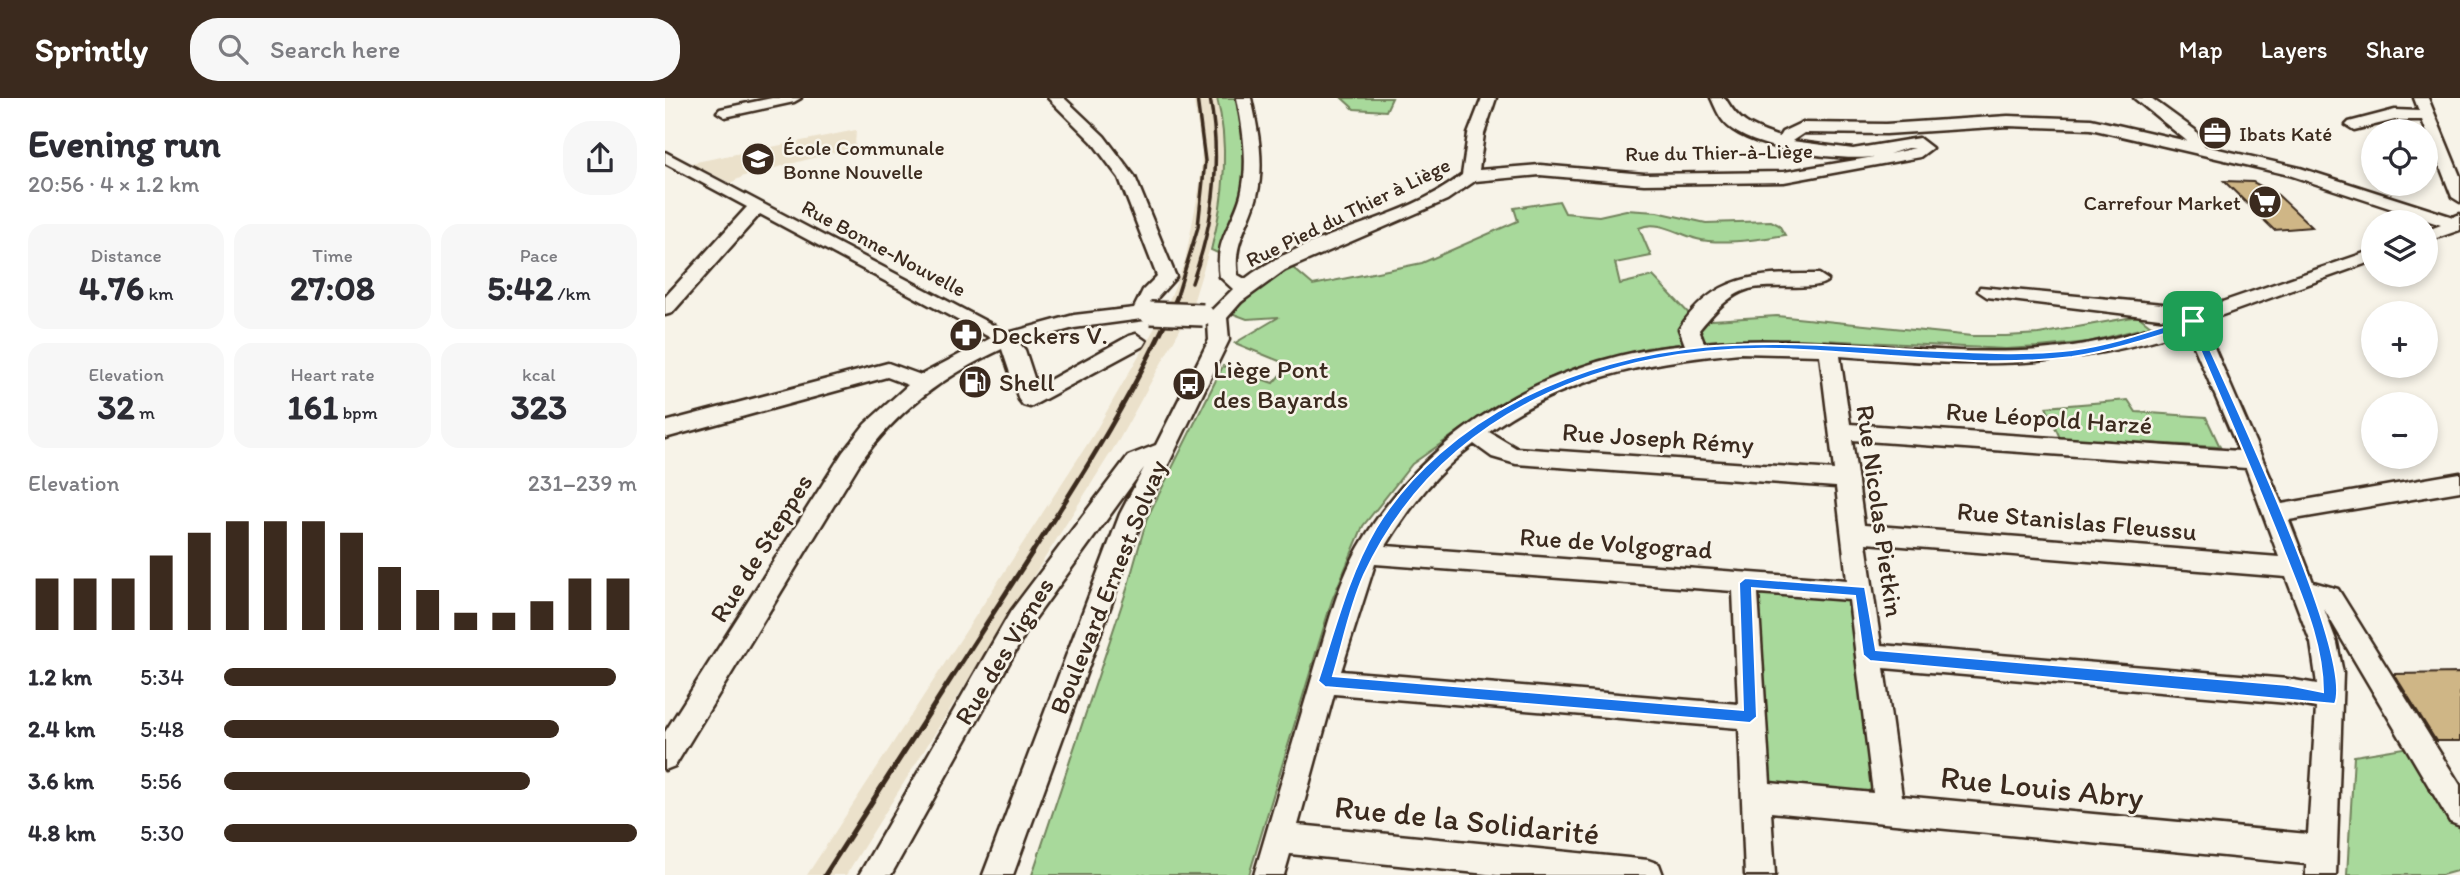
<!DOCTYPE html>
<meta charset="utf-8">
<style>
body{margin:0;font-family:Itim,sans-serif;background:#f7f7f7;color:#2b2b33;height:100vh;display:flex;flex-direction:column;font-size:26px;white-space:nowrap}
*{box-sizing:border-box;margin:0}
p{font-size:23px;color:#7c7c81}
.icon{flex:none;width:38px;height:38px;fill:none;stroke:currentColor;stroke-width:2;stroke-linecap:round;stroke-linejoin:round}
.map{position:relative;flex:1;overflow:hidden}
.drawer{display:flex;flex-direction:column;background:#fff;width:665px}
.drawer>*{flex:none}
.fabs{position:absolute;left:1696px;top:21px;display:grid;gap:14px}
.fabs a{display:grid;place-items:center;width:77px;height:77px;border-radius:50%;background:#fff;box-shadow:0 4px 10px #0003;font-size:35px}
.pin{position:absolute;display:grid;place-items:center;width:60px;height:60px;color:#fff;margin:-30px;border-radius:14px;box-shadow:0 4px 10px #0006}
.round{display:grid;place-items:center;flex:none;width:74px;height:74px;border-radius:28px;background:#f7f7f7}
.summary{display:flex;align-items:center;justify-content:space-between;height:119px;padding:0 28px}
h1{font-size:38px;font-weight:700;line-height:52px}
.metrics{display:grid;grid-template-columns:repeat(3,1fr);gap:10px;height:119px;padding:7px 28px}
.metrics div{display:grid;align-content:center;border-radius:18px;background:#f7f7f7;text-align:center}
.metrics b{font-size:35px;font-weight:700}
.metrics small{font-size:19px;font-weight:400}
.metrics p{font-size:19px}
.chart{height:196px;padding:14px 28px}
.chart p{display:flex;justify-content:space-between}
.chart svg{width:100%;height:126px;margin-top:7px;stroke:#3b2a1e;stroke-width:6}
ul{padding:0 28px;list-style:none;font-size:23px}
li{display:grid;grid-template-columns:112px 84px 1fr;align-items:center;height:52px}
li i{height:18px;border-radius:9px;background:#3b2a1e}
header{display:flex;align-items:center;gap:42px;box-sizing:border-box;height:98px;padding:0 35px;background:#3b2a1e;color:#fff}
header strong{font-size:33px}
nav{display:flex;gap:38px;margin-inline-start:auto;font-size:24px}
.search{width:490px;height:63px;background:#f7f7f7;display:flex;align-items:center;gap:18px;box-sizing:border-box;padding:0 24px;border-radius:28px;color:#7c7c81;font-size:26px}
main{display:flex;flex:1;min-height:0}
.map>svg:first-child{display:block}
</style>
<header>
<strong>Sprintly</strong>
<div class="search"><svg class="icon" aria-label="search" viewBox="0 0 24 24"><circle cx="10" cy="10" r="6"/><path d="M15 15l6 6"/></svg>Search here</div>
<nav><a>Map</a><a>Layers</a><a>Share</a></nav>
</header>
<main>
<section class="drawer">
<div class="summary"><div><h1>Evening run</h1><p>20:56 · 4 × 1.2 km</p></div><a class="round"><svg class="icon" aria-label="share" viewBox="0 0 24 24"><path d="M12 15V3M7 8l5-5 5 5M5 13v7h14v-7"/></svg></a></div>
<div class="metrics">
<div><p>Distance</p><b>4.76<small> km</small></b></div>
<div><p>Time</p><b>27:08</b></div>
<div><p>Pace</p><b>5:42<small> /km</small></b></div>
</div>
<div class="metrics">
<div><p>Elevation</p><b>32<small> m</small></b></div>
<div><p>Heart rate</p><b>161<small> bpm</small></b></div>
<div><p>kcal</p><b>323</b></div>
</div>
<div class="chart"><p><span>Elevation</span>231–239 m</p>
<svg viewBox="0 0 160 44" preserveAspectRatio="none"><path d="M5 44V26M15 44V26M25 44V26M35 44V18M45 44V10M55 44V6M65 44V6M75 44V6M85 44V10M95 44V22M105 44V30M115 44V38M125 44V38M135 44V34M145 44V26M155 44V26"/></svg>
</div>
<ul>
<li><b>1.2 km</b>5:34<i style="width:95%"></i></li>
<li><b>2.4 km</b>5:48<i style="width:81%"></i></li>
<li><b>3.6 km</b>5:56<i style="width:74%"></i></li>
<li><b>4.8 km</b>5:30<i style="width:100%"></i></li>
</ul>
</section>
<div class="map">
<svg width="1795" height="777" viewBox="0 0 1795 777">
<rect width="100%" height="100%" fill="#f7f3e8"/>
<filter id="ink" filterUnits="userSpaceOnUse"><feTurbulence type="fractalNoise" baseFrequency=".0143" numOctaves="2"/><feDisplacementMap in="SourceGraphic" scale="14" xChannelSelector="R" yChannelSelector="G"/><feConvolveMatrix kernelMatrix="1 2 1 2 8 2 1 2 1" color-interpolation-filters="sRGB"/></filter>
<g filter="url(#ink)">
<g fill="#ebe1cb">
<path d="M528,0h24l7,47v36l-6,40 -25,82h-25l17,-42 15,-77 2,-35z"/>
<path d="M191,32l-1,17 -111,29 -14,7 -39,-20z"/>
<path d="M492,226h26l-63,114 -274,437h-39l285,-438z"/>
</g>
<g fill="#a8d99b" stroke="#72825c" stroke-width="2">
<path d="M552,0h23c4,28 11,60 5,89 -4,23 -20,43 -25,67l-9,-4c13,-50 19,-102 6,-152z"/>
<path d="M677,0h50l-6,13 -32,-2z"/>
<path d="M894,103l6,12 34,3 27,-6 31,2 49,11 65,-2 8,4 6,10c-23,4 -65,10 -88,4 -19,-5 -39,-20 -58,-11l12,28 -36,7 5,21 33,-8 43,45 81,-5 195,20h34l33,-2 99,-18 13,10 -62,16 -50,5 -33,2 -204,-10 -100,2 -56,7 -100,31 -87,52 -47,33 -49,62 -31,74 -83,275h-217l95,-286 20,-71 76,-152 50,17 16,-18 -54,-22 44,-26 -32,2 -16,-6 38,-33 24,-12 20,17 109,-22 96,-42 -4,-13z"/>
<path d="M1463,302l8,12 70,5 14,30 -160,-9 -14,-31z"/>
<path d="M1093,494l85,5 6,3 24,188 -9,5 -88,-8 -8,-6 -12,-183z"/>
<path d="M1750,648l45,75v49l-18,5h-95l7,-119z"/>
</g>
<g fill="#cfb686" stroke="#3b2a1e" stroke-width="2">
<path d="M1559,83l29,1 25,13 34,32 -38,3z"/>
<path d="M1795,575v68h-24l-42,-67z"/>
</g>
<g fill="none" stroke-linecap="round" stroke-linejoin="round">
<defs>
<g id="minor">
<path d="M107,0h29l-7,4 -69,15 -8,-5 3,-3z"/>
<path d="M383,0h16l40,38 31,41 41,100 -18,20 -5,11 7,5 -3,4 -83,11 -55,15 6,7 12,37 92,-51 7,-2 10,7 -3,5 -113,61 -7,-2 -4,-5 -17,-51c-59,27 -106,62 -143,115l-184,302 -10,4v-38l178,-280 22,-28 43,-39 -21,-8 -222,61v-16l223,-59 33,12 70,-37 -231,-124 -88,99 -7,2v-18l82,-90 -82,-44v-11l343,181 66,-18 60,-7 9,-18 14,-14 -38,-98 -27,-36z"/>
<path d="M572,0h14c7,31 14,66 6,98 -7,29 -25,47 -19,79l7,4c62,-48 152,-55 213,-101l4,-3 6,-41 14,-36h14l-12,36 -5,36 61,-5 104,9 140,-2 90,-15c-34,4 -127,-7 -150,-35 -6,-7 -9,-16 -13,-24h14c15,26 27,29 54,39l3,-5 19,-9 85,1 122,-8 83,3 96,22 -53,-43h17l44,32 10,16 95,22 153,49 7,-3v16l-35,12v-11l16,-6 -152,-50 -198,-46 -83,-3 -122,8 -82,-1 -12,8 61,8 66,-11 13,10 -12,9 -136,25 -140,2 -104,-9 -65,6 -28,19 -162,70 -44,32 -14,16 2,22 -85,174 -131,361h-30l137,-361 24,-46 -115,159 -138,248h-32l152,-264 117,-155 28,-11 53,-105 -1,-18 -12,-3 -3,-4 10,-6 9,1 21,-21 -13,-12c-6,-37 12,-50 21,-82 8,-32 2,-66 -4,-97zM1242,50h8l-26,6z"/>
<path d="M1749,0h14l32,78v26l-8,-5 -30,-77h-27l-41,10 -8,-5 3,-3 46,-12 24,1z"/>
<path d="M1708,152v11l-170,61 79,182 178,-31v18l-171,29 24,62 25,7 122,196v41l-10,-4 -126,-213 13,34 6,30 -7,202h-30v-11l-535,-52 4,63h-30l-6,-147 -405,-34 -36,131 350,35 11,4 4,11h-166l-207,-21 -6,21h-30c20,-68 40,-136 60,-204 13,-41 23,-86 45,-124 67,-116 192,-190 326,-202l-6,-16c36,-56 80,-55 140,-55l9,6c-9,12 -61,3 -79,9 -21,6 -36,24 -50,41l5,13c112,-10 224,15 336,7 47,-4 92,-15 136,-30l-189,-23 -9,-6 2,-4 183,17 30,8zM1522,232l52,121 -389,-27 -10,-68c129,10 222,16 347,-26zM1075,255l80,2 14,115 -318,-22 -27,-16c73,-54 162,-71 251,-79zM1187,342l394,28 33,89 -415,-32zM809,346l18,13 24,7 320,23 11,93 -461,-34c24,-39 51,-75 88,-102zM1201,445l420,34 25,66 6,41 -29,-5 -407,-34zM710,466l358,27 5,113 -397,-33zM1093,495l91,7 24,193 -103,-10zM1219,570l404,35 28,5 -8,126 -406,-38z"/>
</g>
</defs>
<use href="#minor" stroke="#3b2a1e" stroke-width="5"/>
<use href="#minor" fill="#f7f3e8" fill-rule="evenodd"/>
<g stroke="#3b2a1e" stroke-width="3.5">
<path d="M527,185c22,-61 30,-121 18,-185"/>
<path d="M511,201l22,-72 7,-66 -8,-63"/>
</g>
<path stroke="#3b2a1e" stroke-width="4.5" d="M367,455c54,-83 105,-165 145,-256"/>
<path stroke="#3b2a1e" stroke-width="5" d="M160,777l208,-324"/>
<defs>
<path id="minor-bridge" d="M485,215l53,2"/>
</defs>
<use href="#minor-bridge" stroke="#3b2a1e" stroke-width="26" stroke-linecap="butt"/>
<use href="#minor-bridge" stroke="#f7f3e8" stroke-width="21"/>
</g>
</g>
<path fill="#1a73e8" stroke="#fff" stroke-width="2" fill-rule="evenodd" d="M1524,221l8,2c27,60 158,334 138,383l-465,-43 -7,-6 -8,-59 -103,-8 5,129 -7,6 -425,-36 -7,-6c17,-52 30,-105 58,-153 34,-56 87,-100 144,-129 134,-68 254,-57 398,-49 51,2 103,6 154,0 40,-5 78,-19 117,-31zM1525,228c31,72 62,144 91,217 18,48 42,97 42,149l-35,-7 -412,-35 -11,-63 -120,-9 -6,5 4,127 -410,-34c10,-33 17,-70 31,-101 76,-163 245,-231 417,-226 96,3 195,20 291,8 40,-6 79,-19 118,-31z"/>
<defs>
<symbol id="office-disc" viewBox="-11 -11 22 22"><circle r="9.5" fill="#3b2a1e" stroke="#f7f3e8"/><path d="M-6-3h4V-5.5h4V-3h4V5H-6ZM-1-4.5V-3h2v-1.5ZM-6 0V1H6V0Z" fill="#fff"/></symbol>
<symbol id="school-disc" viewBox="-11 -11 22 22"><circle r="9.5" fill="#3b2a1e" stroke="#f7f3e8"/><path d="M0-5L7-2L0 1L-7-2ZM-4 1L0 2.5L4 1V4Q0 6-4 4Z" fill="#fff"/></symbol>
<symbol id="supermarket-disc" viewBox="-11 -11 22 22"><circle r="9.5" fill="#3b2a1e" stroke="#f7f3e8"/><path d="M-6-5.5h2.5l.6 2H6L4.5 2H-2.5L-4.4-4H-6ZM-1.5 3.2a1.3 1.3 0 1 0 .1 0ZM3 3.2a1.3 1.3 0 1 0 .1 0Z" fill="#fff"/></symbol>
<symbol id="pharmacy-disc" viewBox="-11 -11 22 22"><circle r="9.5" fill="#3b2a1e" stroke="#f7f3e8"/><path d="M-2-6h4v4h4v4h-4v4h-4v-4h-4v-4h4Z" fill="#fff"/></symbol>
<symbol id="fuel-disc" viewBox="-11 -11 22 22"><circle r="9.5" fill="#3b2a1e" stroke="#f7f3e8"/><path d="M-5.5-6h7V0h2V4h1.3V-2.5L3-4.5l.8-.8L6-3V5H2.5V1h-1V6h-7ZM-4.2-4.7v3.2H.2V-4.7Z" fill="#fff"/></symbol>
<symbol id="bus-disc" viewBox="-11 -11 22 22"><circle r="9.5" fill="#3b2a1e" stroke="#f7f3e8"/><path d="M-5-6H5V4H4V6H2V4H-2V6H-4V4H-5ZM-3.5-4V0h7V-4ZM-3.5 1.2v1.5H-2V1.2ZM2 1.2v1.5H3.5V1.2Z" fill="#fff"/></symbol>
</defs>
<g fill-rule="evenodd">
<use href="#office-disc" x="1531" y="16" width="38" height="38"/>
<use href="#school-disc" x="74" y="42" width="38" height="38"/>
<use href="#supermarket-disc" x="1581" y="85" width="38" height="38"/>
<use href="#pharmacy-disc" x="282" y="218" width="38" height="38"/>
<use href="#fuel-disc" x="291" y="265" width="38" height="38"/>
<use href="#bus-disc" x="505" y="267" width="38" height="38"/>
</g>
<g text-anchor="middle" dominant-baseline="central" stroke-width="5" stroke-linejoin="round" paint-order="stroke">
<g font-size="21" fill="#3b2a1e" stroke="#f7f3e8" text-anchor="start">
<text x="1574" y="35">Ibats Katé</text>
<text x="118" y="49">École Communale<tspan x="118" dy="24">Bonne Nouvelle</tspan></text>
<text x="1576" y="104" text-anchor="end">Carrefour Market</text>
</g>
<g font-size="21" fill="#3b2a1e" stroke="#f7f3e8">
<text transform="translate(1054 54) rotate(-1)">Rue du Thier-à-Liège</text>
<text transform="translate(683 114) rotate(-26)">Rue Pied du Thier à Liège</text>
<text transform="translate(219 150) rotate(28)">Rue Bonne-Nouvelle</text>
</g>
<g font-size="26" fill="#3b2a1e" stroke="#f7f3e8" text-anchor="start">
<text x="326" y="237">Deckers V.</text>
<text x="548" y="271">Liège Pont<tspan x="548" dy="30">des Bayards</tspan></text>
<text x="334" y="284">Shell</text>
</g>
<g font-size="26" fill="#3b2a1e" stroke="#f7f3e8">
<text transform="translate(1384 320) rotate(4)">Rue Léopold Harzé</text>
<text transform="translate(993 340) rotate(4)">Rue Joseph Rémy</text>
<text transform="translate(1215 413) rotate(82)">Rue Nicolas Pietkin</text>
<text transform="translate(1412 423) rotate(5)">Rue Stanislas Fleussu</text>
<text transform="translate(951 445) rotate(4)">Rue de Volgograd</text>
<text transform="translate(96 450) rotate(-58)">Rue de Steppes</text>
<text transform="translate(443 489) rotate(-68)">Boulevard Ernest Solvay</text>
<text transform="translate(339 553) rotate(-59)">Rue des Vignes</text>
</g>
<g font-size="32" fill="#3b2a1e" stroke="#f7f3e8">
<text transform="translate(1377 689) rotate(6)">Rue Louis Abry</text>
<text transform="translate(802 722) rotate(6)">Rue de la Solidarité</text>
</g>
</g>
</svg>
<div class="fabs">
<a><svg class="icon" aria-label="locate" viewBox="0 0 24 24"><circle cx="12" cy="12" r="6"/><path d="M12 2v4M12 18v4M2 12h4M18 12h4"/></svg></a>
<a><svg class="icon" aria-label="layers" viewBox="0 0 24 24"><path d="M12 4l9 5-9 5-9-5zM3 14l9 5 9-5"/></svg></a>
<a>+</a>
<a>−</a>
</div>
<div class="pin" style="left:1528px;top:223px;background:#1e9e55"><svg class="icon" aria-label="arrive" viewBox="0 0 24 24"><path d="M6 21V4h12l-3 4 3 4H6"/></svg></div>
</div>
</main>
